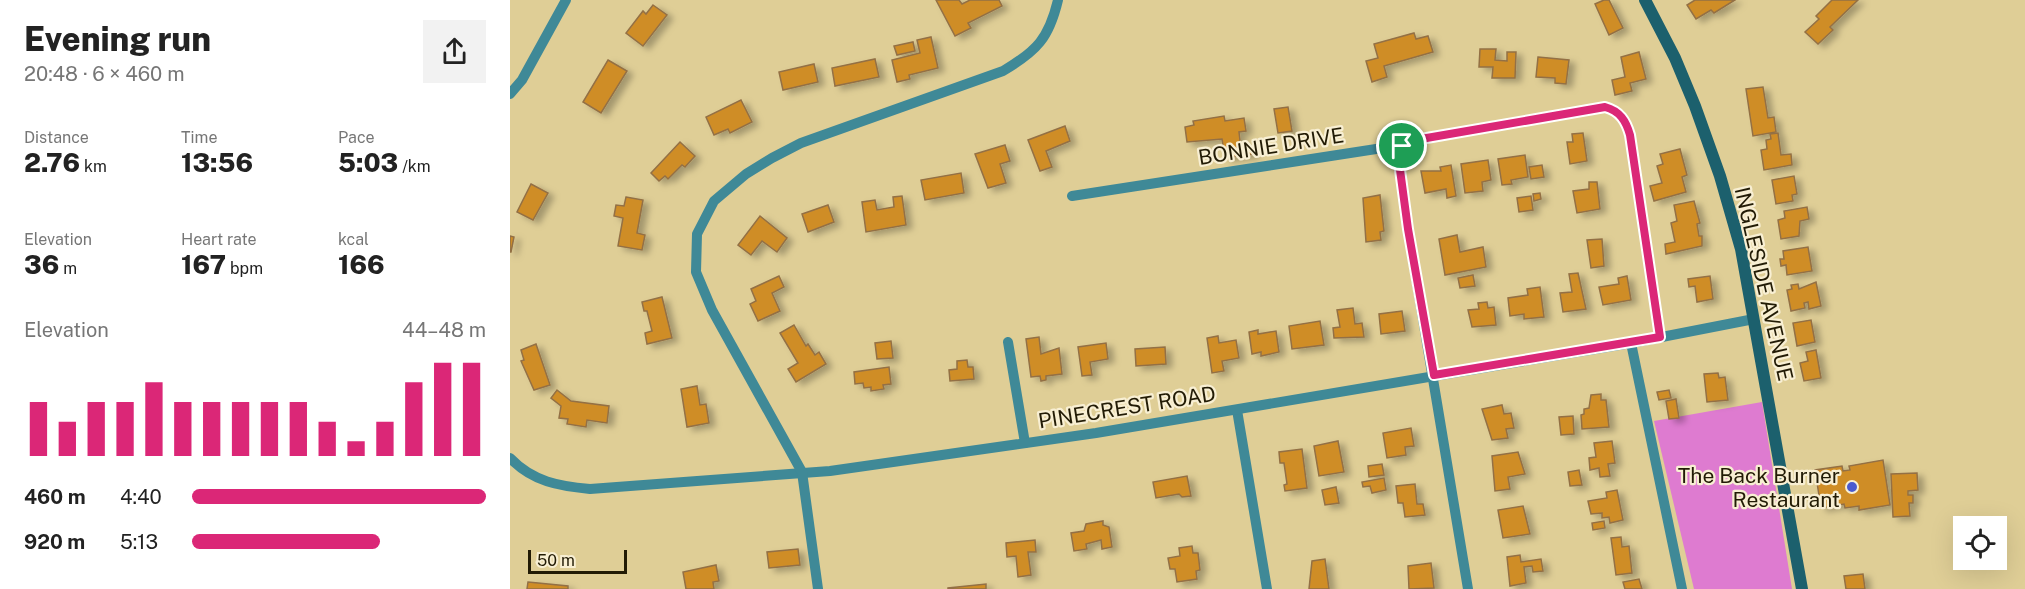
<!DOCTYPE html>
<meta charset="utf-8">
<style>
body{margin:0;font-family:"Public Sans",sans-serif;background:#f2f2f2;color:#222;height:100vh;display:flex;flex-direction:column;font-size:22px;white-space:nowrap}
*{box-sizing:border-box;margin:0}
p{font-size:20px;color:#767676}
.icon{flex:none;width:33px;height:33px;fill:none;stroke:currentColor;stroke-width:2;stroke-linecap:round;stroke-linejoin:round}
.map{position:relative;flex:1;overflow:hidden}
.panel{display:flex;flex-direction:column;background:#fff;width:510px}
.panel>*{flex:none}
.controls{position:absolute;left:1443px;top:516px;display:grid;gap:12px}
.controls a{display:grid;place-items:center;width:54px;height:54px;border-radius:0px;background:#fff;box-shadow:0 6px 24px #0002;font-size:30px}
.scale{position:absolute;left:18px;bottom:15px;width:99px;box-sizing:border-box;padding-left:6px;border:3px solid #221b05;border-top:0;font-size:16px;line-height:21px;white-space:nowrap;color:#221b05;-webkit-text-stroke:4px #f8efd3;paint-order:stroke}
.pin{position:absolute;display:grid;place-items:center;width:51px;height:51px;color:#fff;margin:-26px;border:3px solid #fff;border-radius:50%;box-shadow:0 2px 6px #0007}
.round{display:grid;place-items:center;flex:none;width:63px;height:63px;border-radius:0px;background:#f2f2f2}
.headline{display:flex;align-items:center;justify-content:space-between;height:102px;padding:0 24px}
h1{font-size:33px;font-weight:800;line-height:45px}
.stats{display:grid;grid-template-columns:repeat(3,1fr);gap:9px;height:102px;padding:6px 24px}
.stats div{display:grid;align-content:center}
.stats b{font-size:26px;font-weight:800}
.stats small{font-size:16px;font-weight:400}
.stats p{font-size:16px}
.chart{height:168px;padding:12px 24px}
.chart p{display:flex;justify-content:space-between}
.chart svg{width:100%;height:108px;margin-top:6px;stroke:#db2777;stroke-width:6}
ul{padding:0 24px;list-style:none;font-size:20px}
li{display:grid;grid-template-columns:96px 72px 1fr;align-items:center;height:45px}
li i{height:15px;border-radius:8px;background:#db2777}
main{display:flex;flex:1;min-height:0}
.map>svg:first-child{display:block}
</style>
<main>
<section class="panel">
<div class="headline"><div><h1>Evening run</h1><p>20:48 · 6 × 460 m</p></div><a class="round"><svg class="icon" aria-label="share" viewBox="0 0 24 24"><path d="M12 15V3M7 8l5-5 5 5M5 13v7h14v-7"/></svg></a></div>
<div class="stats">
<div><p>Distance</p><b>2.76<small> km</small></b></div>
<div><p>Time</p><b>13:56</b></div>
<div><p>Pace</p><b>5:03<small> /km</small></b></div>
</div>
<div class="stats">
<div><p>Elevation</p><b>36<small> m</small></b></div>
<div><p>Heart rate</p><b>167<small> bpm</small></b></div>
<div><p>kcal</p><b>166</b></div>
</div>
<div class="chart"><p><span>Elevation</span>44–48 m</p>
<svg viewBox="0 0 160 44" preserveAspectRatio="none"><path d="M5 44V22M15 44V30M25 44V22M35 44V22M45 44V14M55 44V22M65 44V22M75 44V22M85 44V22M95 44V22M105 44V30M115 44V38M125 44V30M135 44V14M145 44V6M155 44V6"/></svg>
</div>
<ul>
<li><b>460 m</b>4:40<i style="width:100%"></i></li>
<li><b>920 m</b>5:13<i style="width:64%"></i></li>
</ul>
</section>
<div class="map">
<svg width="1515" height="589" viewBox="0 0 1515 589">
<defs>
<filter id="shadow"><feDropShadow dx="6" dy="3.5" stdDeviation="3" flood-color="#0004"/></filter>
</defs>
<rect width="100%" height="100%" fill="#dfce96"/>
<path fill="#de7bd0" d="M1252,402l30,187h-98l-40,-168z"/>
<g fill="#cf8d28" stroke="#937044" stroke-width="1.5" filter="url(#shadow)">
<path d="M426,0h23l3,4 8,-4h29l3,6 -34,17 3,5 -16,8z"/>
<path d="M1094,0h5l14,28 -14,7 -14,-31z"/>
<path d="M1185,0h40l-21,13 -3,-3 -15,9 -9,-14z"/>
<path d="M1322,0h26l-28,27 3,3 -15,14 -13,-12 14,-13 -3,-3z"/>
<path d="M143,5l14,10 -24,31 -17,-13 17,-22 3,3z"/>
<path d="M904,33l2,6 12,-3 5,16 -49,14 3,11 -15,5 -6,-21 12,-3 -4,-14z"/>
<path d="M421,37l7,31 -29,7 1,4 -13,3 -5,-22 28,-7 -3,-13z"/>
<path d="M403,42l2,9 -18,4 -3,-9z"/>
<path d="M970,49h16l-1,11 12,1v-9h9l-1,26h-23l1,-11h-14z"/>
<path d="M1129,52l7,27 -16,4 2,8 -17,4 -3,-15 13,-3 -4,-20z"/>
<path d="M1028,57l31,3 -3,24 -11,-1v-5l-19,-1z"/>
<path d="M365,59l4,18 -44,9 -3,-18z"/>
<path d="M98,60l19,11 -26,42 -18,-11z"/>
<path d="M304,64l4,18 -35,8 -4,-18z"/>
<path d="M1253,87l5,31 6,-1 2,15 -23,4 -7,-47z"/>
<path d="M231,100l11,22 -22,11 -2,-4 -14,6 -8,-18z"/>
<path d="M778,107l4,24 -14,2 -4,-24z"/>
<path d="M714,116l1,5 19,-3 2,13 -7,1 2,17 11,-2 1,7 -28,4 -3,-19 -35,3 -2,-15 9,-2 -1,-4z"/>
<path d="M555,126l5,15 -24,10 6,16 -12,4 -12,-31z"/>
<path d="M1073,133l4,28 -17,3 -3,-22h6l-1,-8z"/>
<path d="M1268,133l3,22 10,-1 1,11 -28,5 -3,-20 6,-1 -1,-9 5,-1 -1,-5z"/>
<path d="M170,142l15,14 -10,11 -3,-2 -14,14 -3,-3 -6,5 -8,-8z"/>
<path d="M495,145l5,16 -10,3 6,19 -18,5 -13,-34z"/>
<path d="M1170,149l7,26 -5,2 4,15 -32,9 -4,-15 12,-3 -5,-17 6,-2 -3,-10z"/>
<path d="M1015,155l3,22 -17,3 1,4 -10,1 -4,-26z"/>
<path d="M978,160l3,20 -9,2 1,9 -18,2 -4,-29z"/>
<path d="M941,165l5,31 -9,2 -1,-9 -21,4 -4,-22h20l-1,-4z"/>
<path d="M1032,165l2,12 -13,2 -2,-12z"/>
<path d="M451,173l3,20 -39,7 -4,-20z"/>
<path d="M1284,176l3,18 -5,1 1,6 -17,3 -4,-24z"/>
<path d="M1079,182h8l3,27 -23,4 -4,-22 16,-2z"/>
<path d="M21,184l17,9 -15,27 -16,-8z"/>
<path d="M1030,193l1,6 -7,2 -1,-7z"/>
<path d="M870,195l4,36 -4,1 1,8 -15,2 -3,-44z"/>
<path d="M392,196l4,29 -40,7 -4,-30 13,-2 2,10 17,-3 -1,-10z"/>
<path d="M1021,196l2,14 -14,2 -2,-14z"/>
<path d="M116,197l17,3 -6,33 8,2 -3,15 -24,-4 5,-28 -9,-2 2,-11 8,1z"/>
<path d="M1184,201l6,22 -3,1 2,12h3v10l-36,8 -1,-10 10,-2 -4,-19 6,-2 -3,-16z"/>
<path d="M318,205l6,17 -26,10 -6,-18z"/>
<path d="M1297,207l2,12 -9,2 -1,15 -18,3 -3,-19 7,-2 -1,-7z"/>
<path d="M250,216l27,22 -10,14 -15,-11 -11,14 -13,-10z"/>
<path d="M947,235l3,17 23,-5 3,20 -41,8 -6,-36z"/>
<path d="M0,236l4,1 -3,15h-1z"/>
<path d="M1092,239l2,27 -13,2 -4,-28z"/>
<path d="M1298,247l4,24 -25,4 -1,-10 -5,1 -1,-7h4l-1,-8z"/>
<path d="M1068,273l8,36 -23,3 -3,-19 12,-1 -3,-18z"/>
<path d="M963,275l2,11 -15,2 -2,-10z"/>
<path d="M269,276l5,11 -12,6 8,18 -22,10 -8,-17 6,-3 -5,-12z"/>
<path d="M1117,276l4,24 -28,5 -4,-18 20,-3 -1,-6z"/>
<path d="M1200,276l3,23 -16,3 -2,-16 -6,1 -1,-8z"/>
<path d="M1306,282l5,24 -12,3 -1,-7 -4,1 1,5 -14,3 -4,-21 5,-1 -1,-4 7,-1 1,5z"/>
<path d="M1030,287l4,30 -20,2v-5l-14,2 -2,-18 20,-3 -1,-6z"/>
<path d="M152,297l10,41 -25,6 -2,-11 7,-2 -5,-20h-3l-2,-9z"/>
<path d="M977,302l1,6 6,-1 2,18 -24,2 -4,-17 11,-1 -1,-6z"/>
<path d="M843,308l2,16 7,-1 2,14 -30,1 -1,-10 7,-1 -3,-17z"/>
<path d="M892,311l3,20 -24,3 -2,-20z"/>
<path d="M1301,320l4,22 -18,4 -4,-23z"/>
<path d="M810,321l4,24 -32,4 -3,-23z"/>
<path d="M284,325l12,21 2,-2 7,11 4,-3 7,12 -30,18 -8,-13 10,-6 -18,-30z"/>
<path d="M748,330v4l18,-3 3,21 -18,4v-4l-9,2 -3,-22z"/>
<path d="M708,336l1,7 17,-3 3,18 -17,3 2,10 -12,2 -5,-35z"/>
<path d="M529,337l2,17 18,-6 3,26 -16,2v4l-5,1 -1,-5 -9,1 -5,-38z"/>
<path d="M381,341l2,17 -16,1 -2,-16z"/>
<path d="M596,343l2,16 -18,3 2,13 -10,1 -4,-29z"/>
<path d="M26,344l14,41 -16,5 -13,-29 3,-1 -3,-10z"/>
<path d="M655,347l1,17 -30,2 -1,-17z"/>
<path d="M1306,350l5,28 -17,3 -4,-18 8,-2 -2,-9z"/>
<path d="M457,360l1,7h5l1,12 -24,2 -1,-11 8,-1v-8z"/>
<path d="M379,367l2,17 -8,1 1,4 -13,2v-4l-7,1 -1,-5 -8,1 -1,-12z"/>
<path d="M1208,373l1,5 6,-1 3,23 -21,2 -3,-28z"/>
<path d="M187,386l3,19 6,-1 3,19 -22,4 -6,-38z"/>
<path d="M47,390l14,11 38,5 -2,17 -20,-3 -1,7 -19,-3 1,-5 -9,-1 2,-12 -10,-8z"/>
<path d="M1159,390l2,8 -12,2 -2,-8z"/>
<path d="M1091,394v6h5l3,27 -27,2 -1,-14 3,-1v-5l5,-1 2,-13z"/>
<path d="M1166,399l3,19 -10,1 -3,-18z"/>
<path d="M992,405l2,9 7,-1 3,15 -8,1 2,9 -16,2 -10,-31z"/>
<path d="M1063,416l1,18 -13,1 -2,-18z"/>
<path d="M901,428l3,18 -9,1 1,8 -19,3 -4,-25z"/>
<path d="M828,441l6,31 -25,4 -5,-30z"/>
<path d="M1102,441l3,22 -7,1 2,12 -10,1 -1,-9 -9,2 -1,-12 7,-1 -2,-14z"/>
<path d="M792,449l5,39 -22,3 -1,-6 3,-1 -3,-21h-4l-1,-11z"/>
<path d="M1008,452l7,22 -17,3 2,12 -15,2 -3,-35z"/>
<path d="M1373,460l7,45 -31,5v-4l-14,2 -1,-4 -23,4 -6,-38 27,-4 1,5 7,-1 -1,-4z"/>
<path d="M872,464l2,11 -15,2 -1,-11z"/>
<path d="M1069,470l3,15 -12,1 -2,-14z"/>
<path d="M1407,473l1,17 -10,1v4h5v8h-4l1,13 -17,1 -2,-43z"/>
<path d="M677,476l4,20 -9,1 -3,-3 -23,4 -3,-16z"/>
<path d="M874,478l2,12 -14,3 -2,-7 -7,1 -1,-5z"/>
<path d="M905,484l2,20h6l2,11 -20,2 -2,-14h-5l-2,-17z"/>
<path d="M826,487l3,16 -14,2 -3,-15z"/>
<path d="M1107,490l6,30 -13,3 -1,-6 -7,1v-5l-11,1 -3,-13 19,-3 -1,-6z"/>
<path d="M1013,506l7,28 -27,4 -5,-28z"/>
<path d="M593,521v4l6,2 3,20 -10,2 -1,-9 -15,4 1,5 -13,2 -3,-18 13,-2 2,-7z"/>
<path d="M1094,521l1,7 -12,2 -1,-7z"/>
<path d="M1111,537l1,10 7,-1 3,27 -16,2 -5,-37z"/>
<path d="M525,540l1,12h-8l3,23 -13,2 -2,-21 -9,1 -1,-14z"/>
<path d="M682,546l1,7h5l2,17 -4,1 1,8 -20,3 -2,-13h-5l-2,-11 12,-2 -1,-8z"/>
<path d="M288,549l2,16 -31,3 -2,-16z"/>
<path d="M1010,555l1,7 20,-3 2,12 -10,1 -1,-6 -8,1 2,16 -16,3 -3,-29z"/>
<path d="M815,559l4,30h-20l3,-28z"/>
<path d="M921,563l3,25 -25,1 -1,-23z"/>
<path d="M206,565l3,16 -6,1 1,7h-28l-3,-17z"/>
<path d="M1353,574l2,15h-19l-2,-13z"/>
<path d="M1129,579l3,10h-17l-2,-7z"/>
<path d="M18,582l40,4v3h-41z"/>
<path d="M476,584v5h-38v-1z"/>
</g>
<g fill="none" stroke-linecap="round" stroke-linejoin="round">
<g stroke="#3f8997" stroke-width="10">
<path d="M0,94l12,-14 44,-80"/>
<path d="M892,145l-4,10 10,74 60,360"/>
<path d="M562,196l330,-51 13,-5 190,-33c15,4 21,14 25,28l30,202"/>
<path d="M498,342l17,101"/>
<path d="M1121,343l51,246"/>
<path d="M727,410l30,179"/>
<path d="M0,458c23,24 49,28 80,31l240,-18 266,-38 535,-90 123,-24"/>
<path d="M308,589l-16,-117 -90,-162 -16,-38 1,-38 17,-33 32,-27 26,-16 29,-15 202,-72c34,-20 46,-33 55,-71"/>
</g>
<path stroke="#1c606d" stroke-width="12" d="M1135,0l30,58 20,48 25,70 21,73 61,340"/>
</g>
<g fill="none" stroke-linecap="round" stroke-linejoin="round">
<defs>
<path id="route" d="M1095,107c15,4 21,14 25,28l30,202 -226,38 -26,-146 -10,-74 4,-9 13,-6z"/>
</defs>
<use href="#route" stroke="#fff" stroke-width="12"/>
<use href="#route" stroke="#db2777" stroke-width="8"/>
</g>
<circle fill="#4a5acf" stroke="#f8efd3" stroke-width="2" cx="1342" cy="487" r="6"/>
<g text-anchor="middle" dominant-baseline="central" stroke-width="4.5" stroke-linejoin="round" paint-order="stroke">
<g font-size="21" fill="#221b05" stroke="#f8efd3">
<text transform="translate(761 146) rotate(-9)">BONNIE DRIVE</text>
<text transform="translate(1254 284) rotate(77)">INGLESIDE AVENUE</text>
<text transform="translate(617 407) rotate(-9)">PINECREST ROAD</text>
</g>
<g font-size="21" fill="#221b05" stroke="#f8efd3" text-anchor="end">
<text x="1330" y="475">The Back Burner<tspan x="1330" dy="24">Restaurant</tspan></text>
</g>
</g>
</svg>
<div class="controls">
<a><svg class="icon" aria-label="locate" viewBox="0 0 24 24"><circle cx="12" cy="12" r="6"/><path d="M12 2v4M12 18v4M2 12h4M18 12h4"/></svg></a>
</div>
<div class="scale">50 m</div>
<div class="pin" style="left:892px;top:146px;background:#1e9e55"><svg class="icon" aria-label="arrive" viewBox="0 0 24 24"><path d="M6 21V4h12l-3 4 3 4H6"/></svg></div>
</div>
</main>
